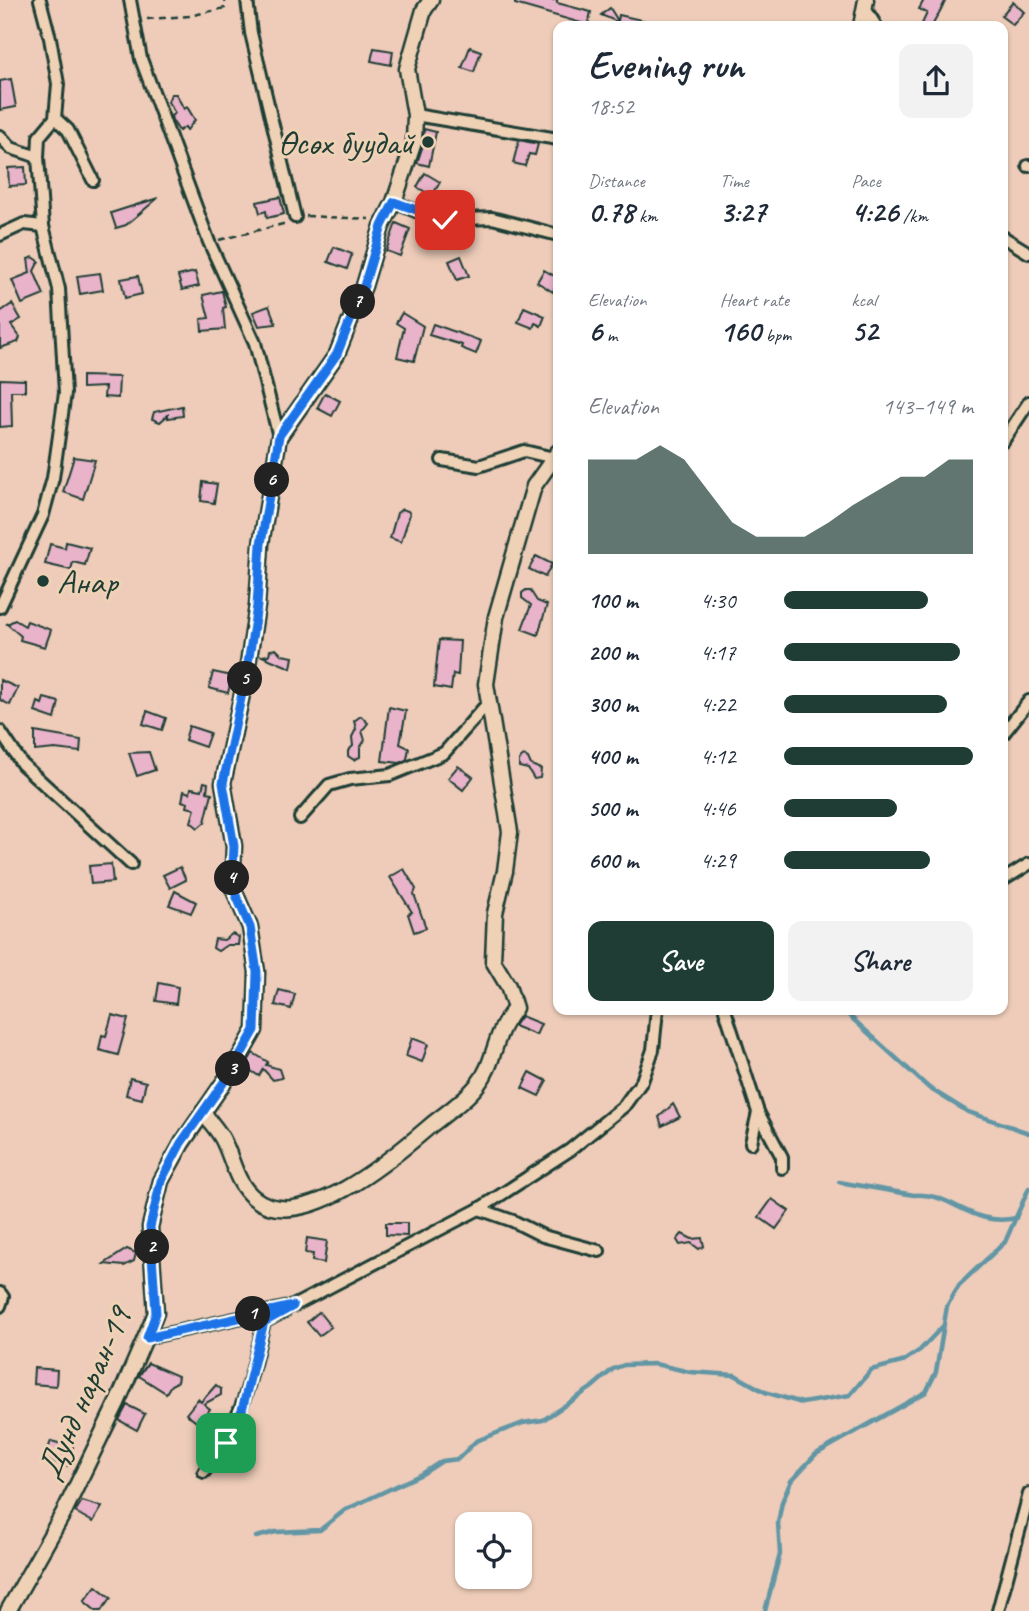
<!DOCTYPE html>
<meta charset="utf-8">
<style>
body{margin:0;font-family:Caveat,sans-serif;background:#f2f2f3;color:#1f2937;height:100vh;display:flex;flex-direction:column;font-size:26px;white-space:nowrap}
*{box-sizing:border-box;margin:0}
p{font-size:23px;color:#747a83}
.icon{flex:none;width:38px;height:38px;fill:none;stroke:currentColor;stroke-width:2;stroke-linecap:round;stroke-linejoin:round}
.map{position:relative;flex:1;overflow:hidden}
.details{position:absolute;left:553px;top:21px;width:455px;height:994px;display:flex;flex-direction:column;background:#fff;border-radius:14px;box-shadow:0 2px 5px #0004}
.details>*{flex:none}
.buttons{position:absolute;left:455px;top:1512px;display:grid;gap:14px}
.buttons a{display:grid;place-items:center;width:77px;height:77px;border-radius:14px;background:#fff;box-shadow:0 2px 5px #0004;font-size:35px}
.pin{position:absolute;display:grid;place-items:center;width:60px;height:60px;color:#fff;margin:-30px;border-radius:14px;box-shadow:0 4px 10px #0006}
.km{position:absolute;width:35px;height:35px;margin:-18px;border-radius:50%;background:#222;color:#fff;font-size:19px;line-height:35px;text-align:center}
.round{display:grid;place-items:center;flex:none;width:74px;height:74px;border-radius:14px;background:#f2f2f3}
.head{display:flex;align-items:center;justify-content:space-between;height:119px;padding:0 35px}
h1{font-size:38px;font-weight:700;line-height:52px}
.stats{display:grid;grid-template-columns:repeat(3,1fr);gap:10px;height:119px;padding:7px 35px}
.stats div{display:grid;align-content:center}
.stats b{font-size:30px;font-weight:700}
.stats small{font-size:19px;font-weight:400}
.stats p{font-size:19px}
.chart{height:196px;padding:14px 35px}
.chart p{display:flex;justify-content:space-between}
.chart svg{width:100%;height:126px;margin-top:7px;fill:#1f3d34;opacity:.7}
.cta{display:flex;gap:14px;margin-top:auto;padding:14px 35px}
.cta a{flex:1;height:80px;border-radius:14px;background:#1f3d34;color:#fff;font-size:28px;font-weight:700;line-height:80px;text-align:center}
.cta a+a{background:#f2f2f3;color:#1f2937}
ul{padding:0 35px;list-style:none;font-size:23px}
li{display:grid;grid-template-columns:112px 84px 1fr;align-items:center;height:52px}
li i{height:18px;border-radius:9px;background:#1f3d34}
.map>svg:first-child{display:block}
</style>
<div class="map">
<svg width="1029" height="1611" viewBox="0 0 1029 1611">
<rect width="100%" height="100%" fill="#eeccb9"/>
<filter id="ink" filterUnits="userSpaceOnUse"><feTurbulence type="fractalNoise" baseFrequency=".0143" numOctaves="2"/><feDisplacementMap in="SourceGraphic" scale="14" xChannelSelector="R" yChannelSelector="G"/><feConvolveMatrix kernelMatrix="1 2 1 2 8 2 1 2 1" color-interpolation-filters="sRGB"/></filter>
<g filter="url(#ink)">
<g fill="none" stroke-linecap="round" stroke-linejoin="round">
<g stroke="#6296a5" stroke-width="4.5">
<path d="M843,1010l86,78 39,24 61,21"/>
<path d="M839,1182l75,13c37,-4 57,33 102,23"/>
<path d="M256,1537l20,-5 44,-2 25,-20 77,-36 20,-13 16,-2 18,-18 47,-18 20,-3 48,-32 22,-19 11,-4 31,-1 35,8 45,3 30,17 37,11 48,-8 21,-25 31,-8 18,-12 22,-23"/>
<path d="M765,1611l15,-57 -2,-31 4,-21 9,-21 25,-27 110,-62 10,-20 11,-66 12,-21 46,-43 24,-54"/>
</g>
</g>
<g fill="#e9b3ca" stroke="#1f3d34" stroke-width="2">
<path d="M515,0h42v3l34,9 -3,13 -73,-21z"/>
<path d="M924,0h22l-14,26h-11l6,-13 -8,-4z"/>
<path d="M1013,2l11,10 -11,13 -12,-9z"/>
<path d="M610,8l8,13 1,-6 31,7 -1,4h-32l1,-4 -17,-7z"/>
<path d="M470,47l11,4 -7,21 -12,-4z"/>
<path d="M374,48l19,3 -2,14 -20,-4z"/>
<path d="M11,79l5,28 -16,3v-29z"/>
<path d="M171,94h5l8,15 3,-2 8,13 -8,10 -2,-3 -6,4 -7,-11 -1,-4 4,-3 -7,-11z"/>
<path d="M424,129l12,3 -7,34 -12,-3 6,-18z"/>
<path d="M519,140l19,4 -3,11 -6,-1 -4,12 -12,-3z"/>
<path d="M25,167l1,18 -17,1 -1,-18z"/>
<path d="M425,173l15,9 -8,14 -15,-9z"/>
<path d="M280,197l4,17 -17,4 -1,-7 -6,2 -3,-11z"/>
<path d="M158,198l-32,27 -10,3 -5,-15z"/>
<path d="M396,223l14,6 -10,27 -14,-5z"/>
<path d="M334,247l18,7 -5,15 -19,-7z"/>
<path d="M461,256l8,20 -12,4 -8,-19z"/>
<path d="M33,257l6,4 -5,10 10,24 -22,9 -10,-24 18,-7 -2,-14z"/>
<path d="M544,270l14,8 -5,14 -16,-10z"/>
<path d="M195,272l4,14 -17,4 -4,-14z"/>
<path d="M100,273l3,17 -23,4 -3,-18z"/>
<path d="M138,276l4,18 -17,4 -4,-19z"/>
<path d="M222,291l4,16 -3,1 2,21 -23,2 -1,-12 8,-1 -6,-23z"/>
<path d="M12,304l9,15 -10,6 9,12 -2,5 -18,6v-36z"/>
<path d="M269,306l7,18 -17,2 -6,-14z"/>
<path d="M524,307l21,9 -4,10 -6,-3 -2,5 -15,-6z"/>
<path d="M402,313l21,13 -9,35 -17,-4 7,-29 -8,-5z"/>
<path d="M433,324l48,17 -5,13 -15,-6 1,-3 -33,-10z"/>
<path d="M82,376l37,1 -1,21 -14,-1 1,-10 -23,1z"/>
<path d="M0,379l25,1v11h-14l1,35 -12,1z"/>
<path d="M325,393l15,8 -8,15 -15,-8z"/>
<path d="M182,406l1,10 -15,2v-3l-8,7 -8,-3 2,-7z"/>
<path d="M74,457l21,3 -12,39 -20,-7z"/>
<path d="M203,482l14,2 -3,19 -13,-2z"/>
<path d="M402,509l6,2 2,3 -9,28 -11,-4 7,-25z"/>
<path d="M66,542l24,6 -5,17 -12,-3 -2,8 -26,-6 5,-20 15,4z"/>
<path d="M536,556l16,8 -7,13 -16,-8z"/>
<path d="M526,590h4l7,11 10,4 -9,30 -16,-6 9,-24 -9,-7v-5z"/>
<path d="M15,620l10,6 2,-5 24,9 -6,17 -25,-7 1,-4 -14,-12z"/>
<path d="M439,640l21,1 -2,34 -5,-1 -2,16 -17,-3z"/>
<path d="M276,649l6,6 11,2 -2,11 -29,-12 7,-1 1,-5z"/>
<path d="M213,672l19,4 -4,17 -19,-5z"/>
<path d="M0,680l18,8 -8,17 -10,-5z"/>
<path d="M44,698l15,4 -4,17 -20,-7 3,-10 4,2z"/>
<path d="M389,707l17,4 -6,33 9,4 -2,11 -7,4 -18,-2z"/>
<path d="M147,711l19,7 -4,12 -19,-6z"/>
<path d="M361,716l7,7 -6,8 3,9 -5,8v9l-6,3 -6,-4v-5l5,-5 -1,-9 4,-8 -2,-8z"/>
<path d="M189,726l21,7 -5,14 -20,-7z"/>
<path d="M35,732l46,8 -1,12 -25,-3 -20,2z"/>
<path d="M149,752l6,18 -18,6 -8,-23z"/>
<path d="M524,756l4,2 3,7 10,4 -1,9 -6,1 -6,-10 -9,-2v-7z"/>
<path d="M458,766l15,11 -10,13 -15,-12z"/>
<path d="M204,782l4,1 -1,9 5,1 -7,29 -7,6 -7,-6 4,-13 -8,-2 1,-4 -6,-2 2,-10 6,2 1,-5 11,2z"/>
<path d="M111,864l2,18 -22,2 -2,-18z"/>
<path d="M180,867l6,13 -16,8 -7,-13z"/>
<path d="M404,869l12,20 -2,5 12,34 -12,4 -6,-18 4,-2 -22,-35z"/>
<path d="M175,891l21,11 -5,11 -22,-8z"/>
<path d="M232,934l7,3 -1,8h-11l-9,6 -5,-3 2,-9 9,1z"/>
<path d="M159,983l19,4 -2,17 -20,-3z"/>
<path d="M279,990l16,4 -4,15 -16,-4z"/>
<path d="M112,1015l16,4 -10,36 -19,-5 3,-15 4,1z"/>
<path d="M521,1016l20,8 -5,11 -22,-9z"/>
<path d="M412,1038l16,6 -6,18 -16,-6z"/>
<path d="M253,1053l15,9 -2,3 13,4 3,9 -9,2 -10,-11 -4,7 -14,-9z"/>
<path d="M530,1072l17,9 -8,15 -17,-8z"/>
<path d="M130,1078l16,4 -4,17 -16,-4z"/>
<path d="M673,1104l7,13 -18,9 -3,-9z"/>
<path d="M772,1199l17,12 -13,18 -17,-12z"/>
<path d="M386,1223h21v13l-21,-1z"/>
<path d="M682,1234l10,5 10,-1 2,8 -5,3 -8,-6 -11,2 -3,-5z"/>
<path d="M307,1238l20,3 -3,22 -12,-2 1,-7 -8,-1z"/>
<path d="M127,1249l9,4 -2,8 -10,5 -20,-2z"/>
<path d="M319,1312l12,15 -12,9 -12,-14z"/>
<path d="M148,1363l30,13 -1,6 -6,3 -5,8 -27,-17z"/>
<path d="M34,1368l23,2 -1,16 -23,-2z"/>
<path d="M216,1385l5,4v6l-17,9 6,5 -11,15 -13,-10 12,-15 3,3z"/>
<path d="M127,1405l18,9 -8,16 -18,-10z"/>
<path d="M51,1441l22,6 -5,19 -24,-6z"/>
<path d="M82,1501l20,6 -9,15 -18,-10z"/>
<path d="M96,1586l15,12 -10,13h-5l-12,-10z"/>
</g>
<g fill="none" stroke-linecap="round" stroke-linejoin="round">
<defs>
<g id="minor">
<path d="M130,0l11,59 68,183 46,101 24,94"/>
<path d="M247,0l4,33 44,184"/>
<path d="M865,8l11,18"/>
<path d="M415,115l143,24"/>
<path d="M55,118l13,12 25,50"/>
<path d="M0,136l11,12 27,9"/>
<path d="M1028,166h1"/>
<path d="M394,202l44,18 54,-2 66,17"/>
<path d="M0,235l24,-11 19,2"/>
<path d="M1003,237l26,16"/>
<path d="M1003,441l26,-39"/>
<path d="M442,460l37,6 45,-15 30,7"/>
<path d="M0,607l43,-92 10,-37 12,-85 -6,-104 -16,-63 -5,-69 1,-20 16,-19 3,-34 -8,-46 -10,-38"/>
<path d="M0,731l22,33 109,100"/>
<path d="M1003,734l26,-33"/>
<path d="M300,818l29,-33 21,-6 40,-4 54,-22 44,-50"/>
<path d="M1003,880l26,-16"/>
<path d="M725,1010l33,102 -7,31"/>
<path d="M758,1112l24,45v11"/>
<path d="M479,1209l34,12 30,15 56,15"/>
<path d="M0,1293l3,4 -3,9"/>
<path d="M147,1338l146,-32 186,-97 91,-59 54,-44 18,-25 11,-31 4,-40"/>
<path d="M204,1472c39,-51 46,-89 60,-150l21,-11"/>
<path d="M998,1611l31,-117"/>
</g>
<g id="tertiary">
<path d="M861,26l5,-26"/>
<path d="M203,1112c6,9 14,17 19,26 11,20 13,45 32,60 48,39 141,-42 176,-72 16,-13 36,-26 48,-42 13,-16 15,-35 23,-53 3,-8 9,-16 14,-23l-7,-22 -15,-25 2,-48 10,-42 5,-39 -24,-148 10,-67 38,-131 24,-34"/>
<path d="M8,1611l56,-99 53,-109 39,-90 -6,-86 11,-46 21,-38 49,-71 24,-42 2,-58 -7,-45 -18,-41 2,-40 -11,-63 24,-112 10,-65 4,-62 18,-107 58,-83 27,-68 18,-60 12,-24 20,-60 1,-27 -8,-46 17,-59 7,-10"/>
</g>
</defs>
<use href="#minor" stroke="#1f3d34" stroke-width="16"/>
<use href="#tertiary" stroke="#1f3d34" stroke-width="19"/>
<g stroke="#1f3d34" stroke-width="2.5" stroke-dasharray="7 5" stroke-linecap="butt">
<path d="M147,19l42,-3 36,-8v-8"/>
<path d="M306,216l63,3"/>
<path d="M219,240l68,-17"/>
</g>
<use href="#minor" stroke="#efd2b5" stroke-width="10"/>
<use href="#tertiary" stroke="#efd2b5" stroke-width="14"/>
</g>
</g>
<g fill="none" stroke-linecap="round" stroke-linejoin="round" filter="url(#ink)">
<defs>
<path id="route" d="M226,1443l16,-33 22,-88 29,-16 -146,32 9,-25 -6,-86 11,-46 20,-38 50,-71 24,-42 2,-58 -7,-45 -18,-41 2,-40 -11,-63 24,-113 10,-64 4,-62 18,-108 58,-82 27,-68 18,-60 12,-24 51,18"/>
</defs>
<use href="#route" stroke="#fff" stroke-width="14"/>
<use href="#route" stroke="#1a73e8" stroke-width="9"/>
</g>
<g fill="#1f3d34" stroke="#efd2b5" stroke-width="2.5">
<circle cx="428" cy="142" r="7"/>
<circle cx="43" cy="581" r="7"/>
</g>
<g text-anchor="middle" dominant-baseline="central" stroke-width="6" stroke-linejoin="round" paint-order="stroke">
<g font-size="35" fill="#1f3d34" stroke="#efd2b5" text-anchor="end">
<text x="414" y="142">Өсөх буудай</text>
<text x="57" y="581" text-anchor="start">Анар</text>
</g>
<g font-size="35" fill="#1f3d34" stroke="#efd2b5">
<text transform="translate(84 1393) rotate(-66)">Дунд наран-19</text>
</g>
</g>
</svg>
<div class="buttons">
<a><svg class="icon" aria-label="locate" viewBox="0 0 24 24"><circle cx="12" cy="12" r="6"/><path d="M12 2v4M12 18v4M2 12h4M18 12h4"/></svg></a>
</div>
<div class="pin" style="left:226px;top:1443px;background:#1e9e55"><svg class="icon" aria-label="arrive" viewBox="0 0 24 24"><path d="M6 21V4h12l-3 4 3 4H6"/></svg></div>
<div class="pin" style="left:445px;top:220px;background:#d93025"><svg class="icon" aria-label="check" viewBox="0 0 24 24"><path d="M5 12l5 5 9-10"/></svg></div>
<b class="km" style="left:253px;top:1314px">1</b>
<b class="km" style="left:152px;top:1247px">2</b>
<b class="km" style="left:233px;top:1069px">3</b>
<b class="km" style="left:232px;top:878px">4</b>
<b class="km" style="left:245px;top:679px">5</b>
<b class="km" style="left:272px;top:480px">6</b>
<b class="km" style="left:358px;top:302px">7</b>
<section class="details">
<div class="head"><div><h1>Evening run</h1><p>18:52</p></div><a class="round"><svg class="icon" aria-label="share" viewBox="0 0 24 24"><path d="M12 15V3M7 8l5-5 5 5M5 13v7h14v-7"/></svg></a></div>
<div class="stats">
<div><p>Distance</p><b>0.78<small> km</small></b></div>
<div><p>Time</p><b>3:27</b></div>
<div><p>Pace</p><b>4:26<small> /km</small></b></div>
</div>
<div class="stats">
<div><p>Elevation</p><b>6<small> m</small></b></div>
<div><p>Heart rate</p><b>160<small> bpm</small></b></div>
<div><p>kcal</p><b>52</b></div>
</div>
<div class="chart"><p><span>Elevation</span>143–149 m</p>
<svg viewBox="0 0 160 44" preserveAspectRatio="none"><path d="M0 44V11L10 11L20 11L30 6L40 11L50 22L60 33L70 38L80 38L90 38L100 33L110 27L120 22L130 17L140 17L150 11L160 11V44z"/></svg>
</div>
<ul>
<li><b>100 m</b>4:30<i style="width:76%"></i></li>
<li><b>200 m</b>4:17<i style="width:93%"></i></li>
<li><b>300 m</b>4:22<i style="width:86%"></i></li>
<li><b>400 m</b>4:12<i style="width:100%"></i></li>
<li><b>500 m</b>4:46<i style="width:60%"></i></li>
<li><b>600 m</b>4:29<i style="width:77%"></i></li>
</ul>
<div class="cta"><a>Save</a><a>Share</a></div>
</section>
</div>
